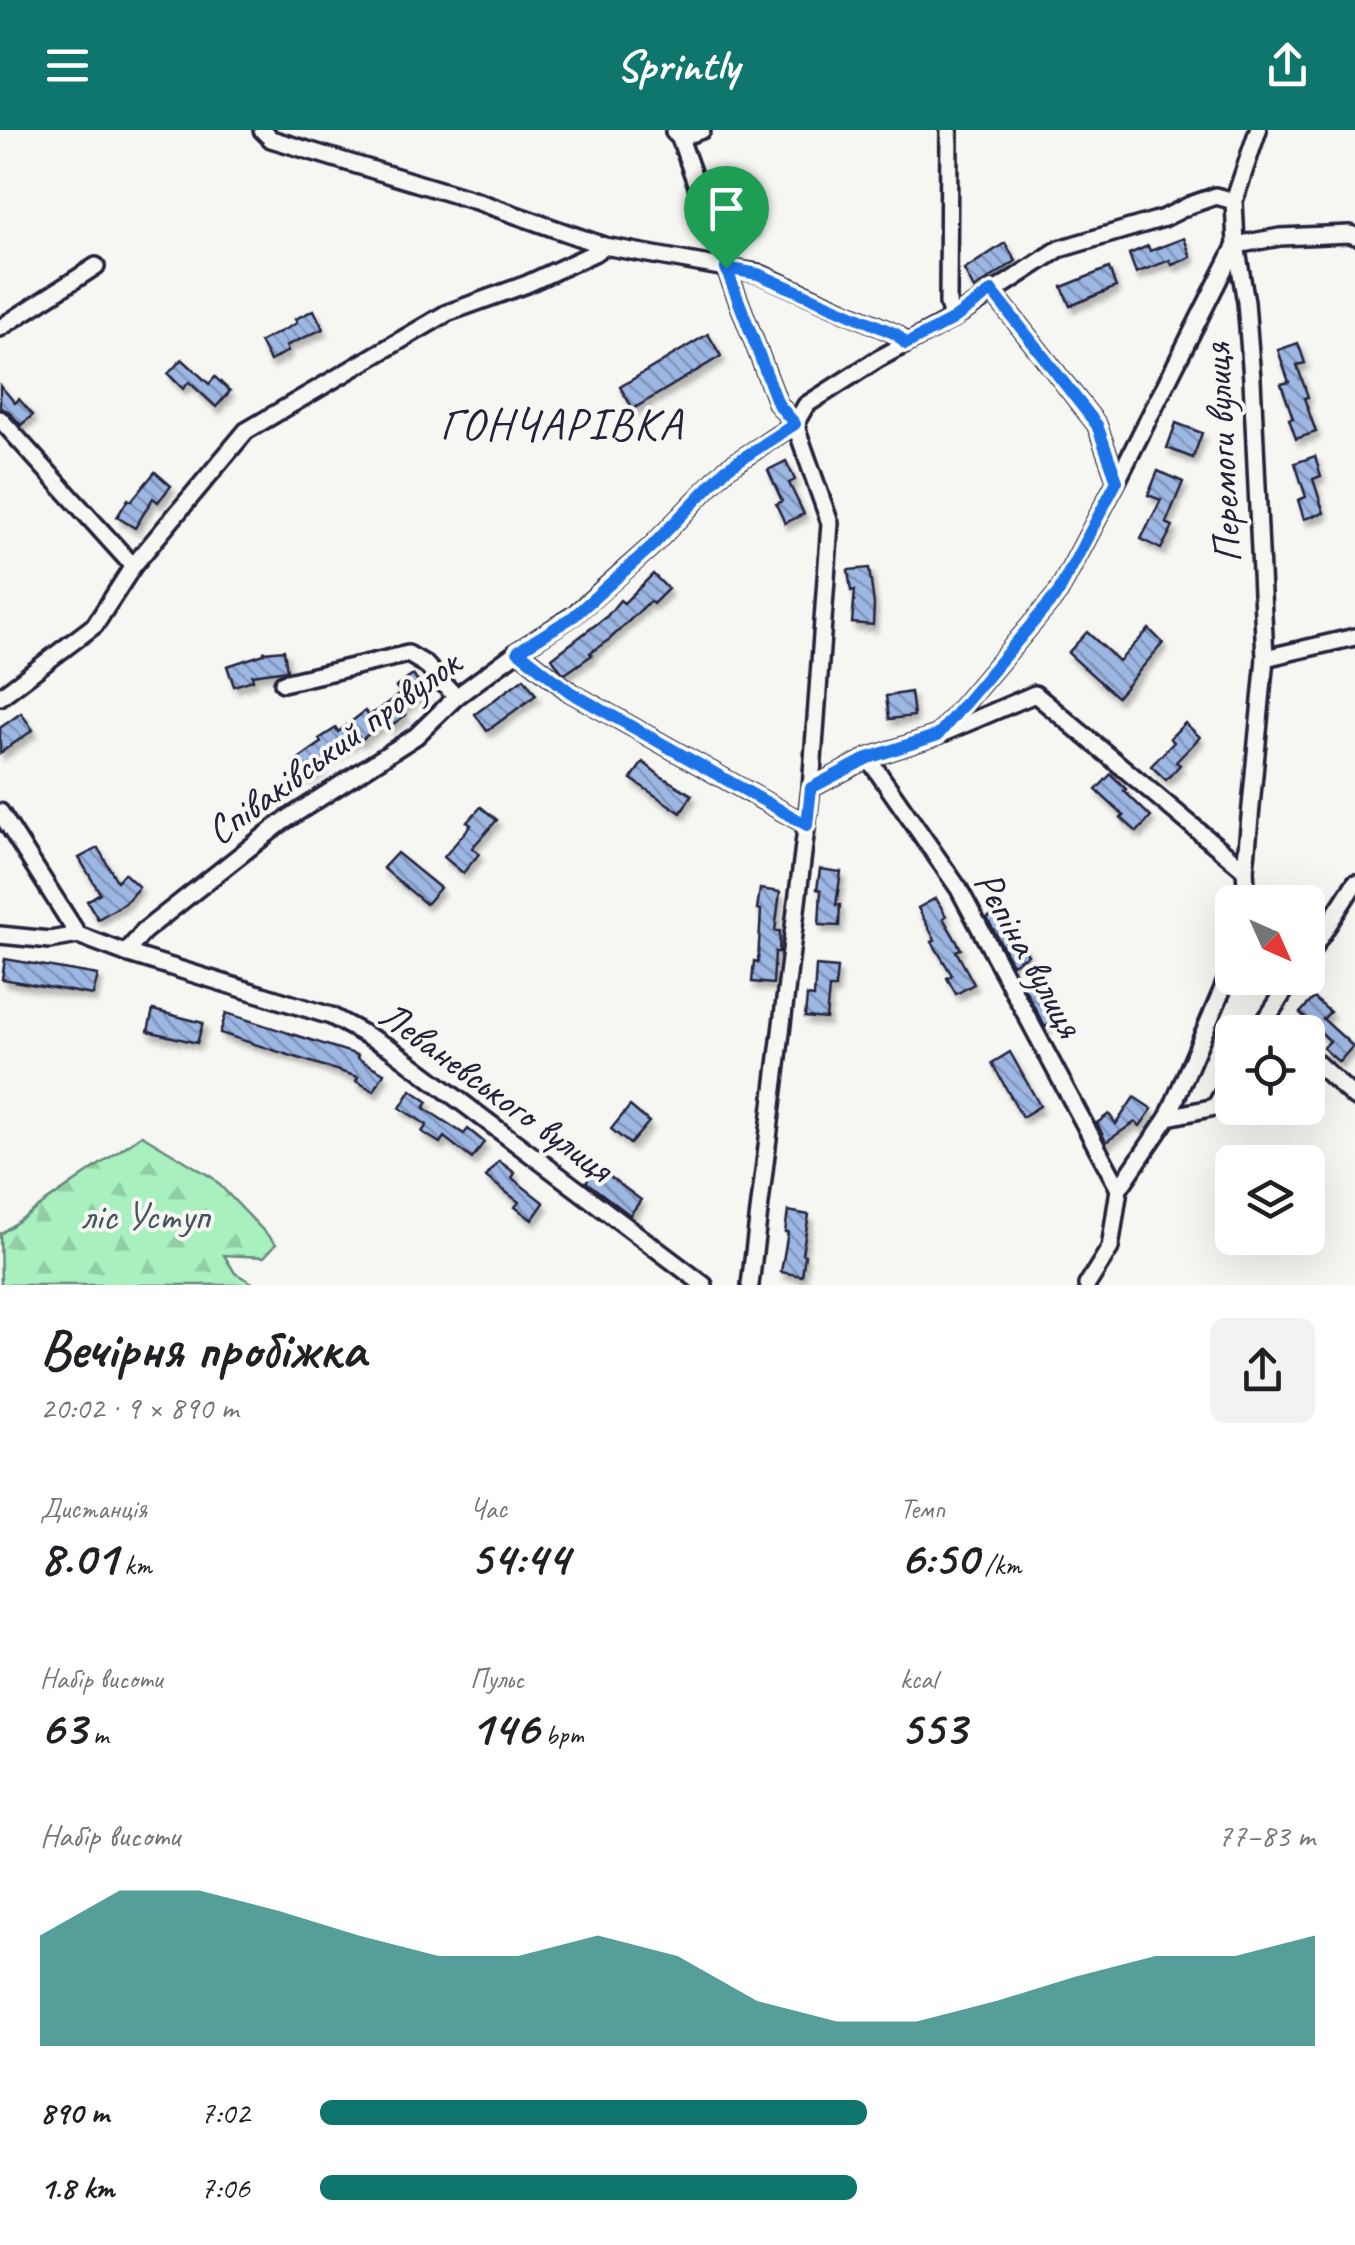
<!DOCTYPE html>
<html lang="uk">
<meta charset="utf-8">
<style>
body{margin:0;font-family:Caveat,sans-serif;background:#f2f2f2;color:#202124;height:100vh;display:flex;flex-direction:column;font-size:38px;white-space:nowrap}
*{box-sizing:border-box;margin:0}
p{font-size:32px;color:#757577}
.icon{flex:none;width:55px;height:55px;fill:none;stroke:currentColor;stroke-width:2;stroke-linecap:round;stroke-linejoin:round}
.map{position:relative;height:1155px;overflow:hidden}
.panel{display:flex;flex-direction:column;background:#fff;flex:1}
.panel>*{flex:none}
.needle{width:65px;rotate:135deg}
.fabs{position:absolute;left:1215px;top:755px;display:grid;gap:20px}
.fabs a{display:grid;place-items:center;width:110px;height:110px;border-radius:15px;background:#fff;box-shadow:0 10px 40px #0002;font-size:50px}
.pin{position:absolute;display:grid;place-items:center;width:85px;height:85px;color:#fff;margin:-102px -42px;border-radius:50% 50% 50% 0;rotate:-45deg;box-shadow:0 0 10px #0007}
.pin .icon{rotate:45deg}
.round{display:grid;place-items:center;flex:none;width:105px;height:105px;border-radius:15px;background:#f2f2f2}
.head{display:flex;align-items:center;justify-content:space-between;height:170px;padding:0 40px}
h1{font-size:55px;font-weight:600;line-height:75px}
.figures{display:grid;grid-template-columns:repeat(3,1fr);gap:15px;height:170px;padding:10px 40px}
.figures div{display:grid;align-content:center}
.figures b{font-size:50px;font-weight:600}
.figures small{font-size:28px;font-weight:400}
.figures p{font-size:28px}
.chart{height:280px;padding:20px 40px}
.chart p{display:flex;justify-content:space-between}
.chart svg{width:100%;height:180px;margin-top:10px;fill:#0f766e;opacity:.7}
ul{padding:0 40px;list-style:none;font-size:32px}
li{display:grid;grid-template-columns:160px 120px 1fr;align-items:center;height:75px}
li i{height:25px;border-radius:12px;background:#0f766e}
header{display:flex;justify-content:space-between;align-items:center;height:130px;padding:0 40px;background:#0f766e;color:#fff;font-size:45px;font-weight:600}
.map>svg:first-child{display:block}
</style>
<header><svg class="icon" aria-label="menu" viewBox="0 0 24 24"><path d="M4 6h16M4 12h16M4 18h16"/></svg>Sprintly<svg class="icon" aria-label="share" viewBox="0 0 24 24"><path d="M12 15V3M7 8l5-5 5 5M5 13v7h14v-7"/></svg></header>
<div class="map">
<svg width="1355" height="1155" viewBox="0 0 1355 1155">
<defs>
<pattern id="forest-firs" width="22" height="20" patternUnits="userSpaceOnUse" patternTransform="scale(2.5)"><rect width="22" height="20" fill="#a8f0be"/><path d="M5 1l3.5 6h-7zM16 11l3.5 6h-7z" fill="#90cea4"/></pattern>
<pattern id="building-back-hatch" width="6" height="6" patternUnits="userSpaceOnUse" patternTransform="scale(2.5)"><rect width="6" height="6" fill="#9db7e3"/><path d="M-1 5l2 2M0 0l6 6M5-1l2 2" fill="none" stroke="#8094b9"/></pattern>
<filter id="shadow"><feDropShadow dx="3.5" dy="6" stdDeviation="2.5" flood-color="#0004"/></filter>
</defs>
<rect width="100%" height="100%" fill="#f6f6f2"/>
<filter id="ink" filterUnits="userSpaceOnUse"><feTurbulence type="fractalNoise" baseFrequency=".01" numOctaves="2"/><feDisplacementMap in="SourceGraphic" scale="20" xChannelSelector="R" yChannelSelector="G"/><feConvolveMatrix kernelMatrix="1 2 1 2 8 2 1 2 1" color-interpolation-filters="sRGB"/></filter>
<g filter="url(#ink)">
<path fill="url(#forest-firs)" stroke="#65897c" stroke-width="2.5" d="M142,1005l71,43 63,66 -12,13 -40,-2 11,18 21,12h-255l-1,-51z"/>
<g fill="url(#building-back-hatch)" stroke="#22223b" stroke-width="2.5" filter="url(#shadow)">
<path d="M734,52l11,30 4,-1 7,19 -19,7 -11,-30 -4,2 -7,-20z"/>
<path d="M1184,108l7,19 -19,8 -2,-5 -34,13 -7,-19 19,-8 2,5z"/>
<path d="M1005,113l11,18 -42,28 -10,-19z"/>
<path d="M1109,138l7,19 -46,19 -8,-19z"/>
<path d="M314,180l9,19 -37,17 2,5 -18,10 -10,-19 37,-19 -2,-4z"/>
<path d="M708,204l13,22 -88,53 -13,-22z"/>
<path d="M1298,213l7,20 -8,2 11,32 -4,1 12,34 -20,7 -7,-20 4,-1 -12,-34 8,-2 -11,-32z"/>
<path d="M182,229l27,25 6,-7 15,14 -14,16 -27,-25 -6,7 -15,-15z"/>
<path d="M0,255l15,18 4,-4 14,16 -12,10 -13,-14 -8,-3z"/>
<path d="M1176,293l26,10 -9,25 -26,-10z"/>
<path d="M1315,326l6,20 -8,3 11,34 -20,6 -6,-19 8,-3 -11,-34z"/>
<path d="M786,331l9,19 -6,3 15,31 -19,9 -9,-19 6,-3 -14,-31z"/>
<path d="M1158,341l25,11 -17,41 7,3 -12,23 -20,-10 20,-39 -13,-5z"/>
<path d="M155,342l16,14 -13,16 -5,-4 -18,30 -18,-11 11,-18 3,2z"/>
<path d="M869,438l5,36 -1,21 -21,-2 3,-33 -4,1 -3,-21z"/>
<path d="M653,444l15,15 -15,15 -3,-3 -40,38 -20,14 2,2 -27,19 -4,-3 -9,-13 55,-42 13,-16 4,3z"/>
<path d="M1149,499l14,14 -46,54 -49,-44 19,-21 32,29z"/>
<path d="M284,520l3,20 -35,5 1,5 -19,6 -7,-20 37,-12v-2z"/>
<path d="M413,545l12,17 -23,17 4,6 -17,12 -4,-5 -24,18 -2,-3 -39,27 3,3 -17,12 -12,-17 27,-19 -2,-4 17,-11 2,4 27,-21 4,5 32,-23 -5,-6z"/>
<path d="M524,548l12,17 -49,36 -12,-17z"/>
<path d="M911,562l3,24 -25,3 -3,-23z"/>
<path d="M21,583l12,17 -33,23v-25z"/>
<path d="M1185,593l15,14 -24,25 4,3 -14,15 -15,-14 23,-24 -4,-4z"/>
<path d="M643,632l16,13 33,20 -11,18 -50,-34z"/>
<path d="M1111,644l15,15 -2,2 27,26 -14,15 -16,-14 3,-2 -28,-26z"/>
<path d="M481,677l16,13 -25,28 7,6 -16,19 -19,-16 27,-32 -4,-3z"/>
<path d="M98,718l19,33 7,-8 15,14 -14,16 -27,16 -11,-18 13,-8 -21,-35z"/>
<path d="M397,723l43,35 -14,16 -43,-36z"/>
<path d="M820,739l21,3 -5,33h4l-1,21 -20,-1 2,-35 -4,-1z"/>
<path d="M760,759l20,3 -5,39h5l-1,21h-4l-2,32 -21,-2 2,-21 4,1 3,-52 -4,-1z"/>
<path d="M936,768l10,18 -3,2 18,31 -5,2 18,33 -18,10 -9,-16 5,-3 -20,-33 3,-2 -17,-32z"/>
<path d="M1002,780l26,45 -16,9 -25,-46z"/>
<path d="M5,829l93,16 -5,20 -91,-16z"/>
<path d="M816,836l21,2 -2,20h-6l-3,31 -21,-2 2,-21 7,1z"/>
<path d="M1039,844l12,26 11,17 -17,10 -24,-45z"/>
<path d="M1314,868l16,14 -7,7 30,27 -14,16 -16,-14 7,-7 -30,-28z"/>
<path d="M153,880l50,13 -6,20 -49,-12z"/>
<path d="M226,883l132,42 -1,3 27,15 -10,18 -18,-10 2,-4 -138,-44z"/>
<path d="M1010,922l30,54 -18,11 -30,-54z"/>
<path d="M411,960l17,12 -4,6 40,26 4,-5 16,13 -12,17 -28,-22 -4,6 -18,-11 5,-7 -27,-17z"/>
<path d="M1134,967l18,12 -12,17 -5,-4 -29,20 -9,-19 12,-9 7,10z"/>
<path d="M630,976l19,16 -19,22 -19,-15z"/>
<path d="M499,1031l16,12 -3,5 32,25 -12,17 -17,-13 4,-5 -33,-25z"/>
<path d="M597,1037l44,33 -11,15 -44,-33z"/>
<path d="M788,1081l21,4 -7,39 3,1 -3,21 -21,-4 7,-40h-3z"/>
</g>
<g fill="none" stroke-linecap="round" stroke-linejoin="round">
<defs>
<g id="street">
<path d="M262,0l9,9 205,62 128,45"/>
<path d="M681,0l-1,8 46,130 32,5 138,61 10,10"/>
<path d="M949,0l-1,173 4,16"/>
<path d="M674,2l6,6 22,-8"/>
<path d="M1236,115l44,-8 70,-3 5,2"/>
<path d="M992,161l105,134 20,56"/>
<path d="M0,198l96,-62"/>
<path d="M0,289l133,147"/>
<path d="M518,521l52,41 237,133"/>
<path d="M1265,528l90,-21"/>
<path d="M283,553l125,-29 17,10 31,33"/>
<path d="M0,567l95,-72 38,-59 113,-135 201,-118 80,-29 67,-31 10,-7 122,22 52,136 17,20 35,99 -19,265 -61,497"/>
<path d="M941,604l94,-40 210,176"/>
<path d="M868,628l91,131 160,300"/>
<path d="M811,658l57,-30 70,-23 120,-142 59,-112 119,-236"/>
<path d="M0,682l78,123"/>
<path d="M1247,772l-2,-32 20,-212 -13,-279 -6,-77 -10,-57 -2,-44 24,-71"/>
<path d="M0,805l50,5 28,-5 48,18 205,63 59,32 314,237"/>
<path d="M126,823l18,-22 137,-108 135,-87 40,-39 62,-46 56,-36 78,-69 74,-77 69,-45 11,-19 72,-46 74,-40 107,-70 105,-31 26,-13 26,-9 18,5"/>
<path d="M1308,826l47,-73"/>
<path d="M1267,888l16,14"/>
<path d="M1258,902l35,-54"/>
<path d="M1308,925l47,43"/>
<path d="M1168,987l64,-150"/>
<path d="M1087,1155l23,-37 9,-59 49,-72 47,-10 17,-30"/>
</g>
</defs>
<use href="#street" stroke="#22223b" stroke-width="22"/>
<use href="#street" stroke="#f6f6f2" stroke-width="15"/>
</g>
</g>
<g fill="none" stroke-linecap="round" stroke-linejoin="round" filter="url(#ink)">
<defs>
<path id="route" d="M726,138l32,6 138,60 10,10 46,-24 40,-29 105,134 20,56 -59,112 -120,142 -70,23 -57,30 -4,37 -237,-133 -52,-41 56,-35 78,-70 74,-77 69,-45 -17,-20z"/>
</defs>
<use href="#route" stroke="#fff" stroke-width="20"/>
<use href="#route" stroke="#1a73e8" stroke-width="12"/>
</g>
<g text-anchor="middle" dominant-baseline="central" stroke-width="8" stroke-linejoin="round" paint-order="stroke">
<g font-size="40" fill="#22223b" stroke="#f6f6f2">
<text transform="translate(1222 323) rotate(-93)">Перемоги вулиця</text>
<text transform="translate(333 617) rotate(-36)">Співаківський провулок</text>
<text transform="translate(1029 824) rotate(61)">Рєпіна вулиця</text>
<text transform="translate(496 961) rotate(36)">Леваневського вулиця</text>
</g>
<g font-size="40" fill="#44565c" stroke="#f6f6f2">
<text x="145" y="1086">ліс Уступ</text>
</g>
<g font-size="45" letter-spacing="2.5" fill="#22223b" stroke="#f6f6f2">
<text x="562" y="294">ГОНЧАРІВКА</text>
</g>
</g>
</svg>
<div class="fabs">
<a><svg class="needle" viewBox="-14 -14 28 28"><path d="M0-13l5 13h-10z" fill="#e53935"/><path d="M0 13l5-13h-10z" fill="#757577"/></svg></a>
<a><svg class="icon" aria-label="locate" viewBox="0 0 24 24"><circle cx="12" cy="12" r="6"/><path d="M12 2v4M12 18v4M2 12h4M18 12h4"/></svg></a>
<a><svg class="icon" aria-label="layers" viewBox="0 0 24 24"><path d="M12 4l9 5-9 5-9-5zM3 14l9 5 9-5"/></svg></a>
</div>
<div class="pin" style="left:726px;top:138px;background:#1e9e55"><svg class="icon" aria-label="arrive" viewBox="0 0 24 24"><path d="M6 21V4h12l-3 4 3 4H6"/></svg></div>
</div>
<section class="panel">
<div class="head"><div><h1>Вечірня пробіжка</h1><p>20:02 · 9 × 890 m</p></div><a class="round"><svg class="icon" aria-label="share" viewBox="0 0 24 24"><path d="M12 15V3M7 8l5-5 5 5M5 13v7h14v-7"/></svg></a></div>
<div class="figures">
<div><p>Дистанція</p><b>8.01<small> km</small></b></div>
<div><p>Час</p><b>54:44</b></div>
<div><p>Темп</p><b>6:50<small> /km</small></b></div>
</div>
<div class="figures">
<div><p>Набір висоти</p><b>63<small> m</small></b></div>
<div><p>Пульс</p><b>146<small> bpm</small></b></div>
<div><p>kcal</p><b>553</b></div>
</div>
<div class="chart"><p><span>Набір висоти</span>77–83 m</p>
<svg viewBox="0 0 160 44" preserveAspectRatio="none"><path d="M0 44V17L10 6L20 6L30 11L40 17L50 22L60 22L70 17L80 22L90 33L100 38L110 38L120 33L130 27L140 22L150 22L160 17V44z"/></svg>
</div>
<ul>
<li><b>890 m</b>7:02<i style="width:55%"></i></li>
<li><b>1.8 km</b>7:06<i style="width:54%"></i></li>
</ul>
</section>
